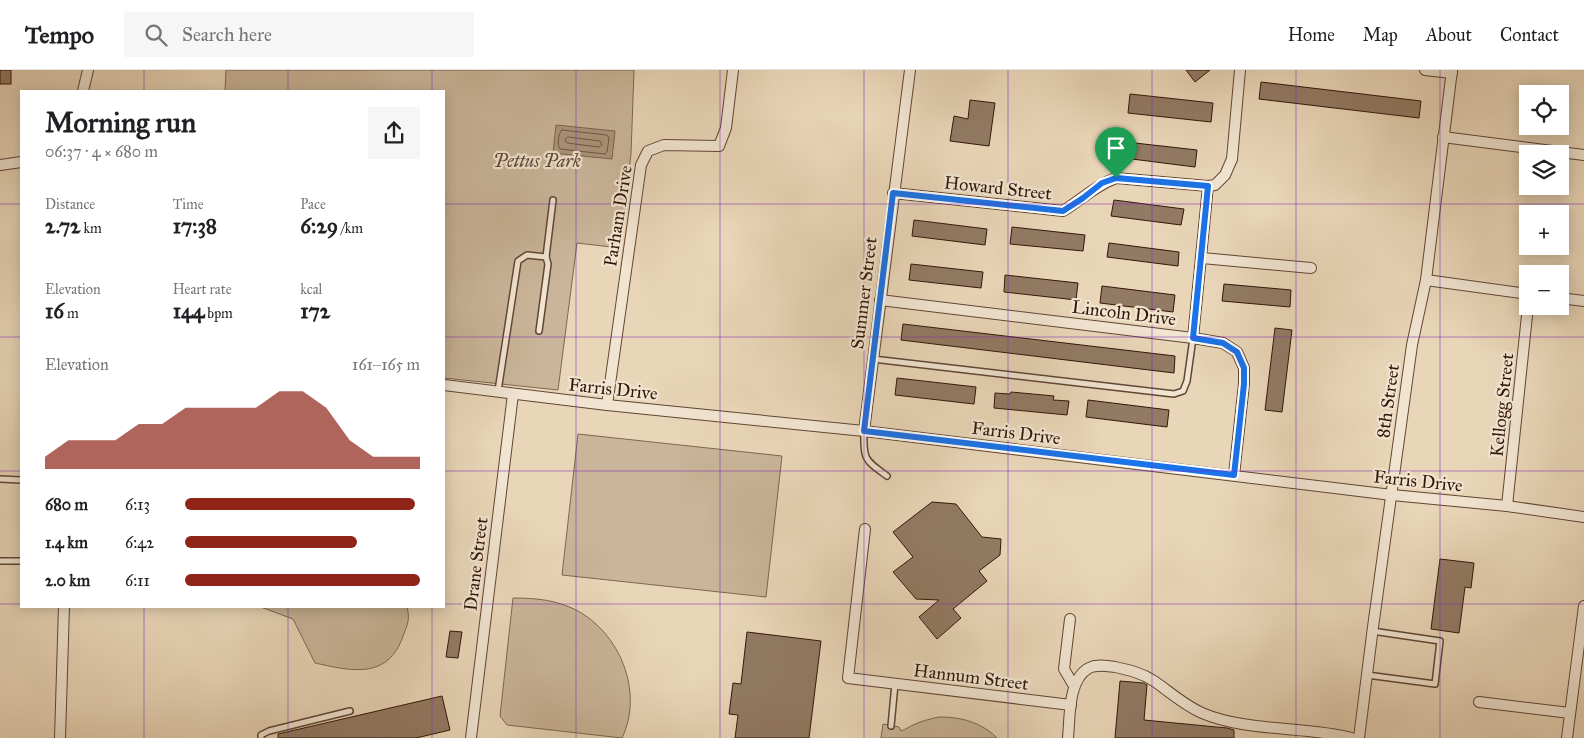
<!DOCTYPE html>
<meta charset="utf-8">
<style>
body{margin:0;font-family:"IM FELL Great Primer",serif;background:#f6f6f6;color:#202124;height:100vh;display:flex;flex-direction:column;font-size:19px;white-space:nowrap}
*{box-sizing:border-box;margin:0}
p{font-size:16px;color:#757577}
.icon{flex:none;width:28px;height:28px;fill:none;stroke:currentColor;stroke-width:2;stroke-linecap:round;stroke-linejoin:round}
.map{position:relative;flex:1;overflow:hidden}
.drawer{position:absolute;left:20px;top:20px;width:425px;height:518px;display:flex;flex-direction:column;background:#fff;border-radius:0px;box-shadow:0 2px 12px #0003}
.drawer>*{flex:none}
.fabs{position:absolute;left:1519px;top:15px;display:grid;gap:10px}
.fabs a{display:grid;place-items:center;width:50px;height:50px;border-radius:0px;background:#fff;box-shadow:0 2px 12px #0003;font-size:25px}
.pin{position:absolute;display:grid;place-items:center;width:42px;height:42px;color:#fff;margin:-51px -21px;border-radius:50% 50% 50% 0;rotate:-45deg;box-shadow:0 0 5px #0007}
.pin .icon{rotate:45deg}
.round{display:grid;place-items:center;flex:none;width:52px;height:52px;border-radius:0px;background:#f6f6f6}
.overview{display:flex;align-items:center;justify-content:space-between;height:85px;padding:0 25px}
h1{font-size:28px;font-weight:800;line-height:38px}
.stats{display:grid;grid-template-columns:repeat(3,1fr);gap:8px;height:85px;padding:5px 25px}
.stats div{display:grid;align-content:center}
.stats b{font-size:21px;font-weight:800}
.stats small{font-size:14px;font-weight:400}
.stats p{font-size:14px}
.chart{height:140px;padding:10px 25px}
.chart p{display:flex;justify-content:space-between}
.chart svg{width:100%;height:90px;margin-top:5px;fill:#8f2418;opacity:.7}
ul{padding:0 25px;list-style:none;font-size:16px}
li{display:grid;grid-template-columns:80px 60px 1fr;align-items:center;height:38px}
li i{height:12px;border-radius:6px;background:#8f2418}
header{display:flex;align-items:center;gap:30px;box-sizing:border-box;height:70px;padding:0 25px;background:#fff;border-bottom:1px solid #e0e0e0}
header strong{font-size:24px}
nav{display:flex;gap:28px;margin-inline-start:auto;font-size:18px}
.search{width:350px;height:45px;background:#f6f6f6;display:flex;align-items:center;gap:12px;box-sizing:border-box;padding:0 18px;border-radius:0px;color:#757577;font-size:19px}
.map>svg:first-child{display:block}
</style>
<header>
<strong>Tempo</strong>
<div class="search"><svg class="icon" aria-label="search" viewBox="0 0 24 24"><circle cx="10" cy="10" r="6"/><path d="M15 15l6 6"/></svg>Search here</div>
<nav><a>Home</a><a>Map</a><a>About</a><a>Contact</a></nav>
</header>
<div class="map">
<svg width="1584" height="668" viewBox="0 0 1584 668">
<rect width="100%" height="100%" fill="#e9d6b8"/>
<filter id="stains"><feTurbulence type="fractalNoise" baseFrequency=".004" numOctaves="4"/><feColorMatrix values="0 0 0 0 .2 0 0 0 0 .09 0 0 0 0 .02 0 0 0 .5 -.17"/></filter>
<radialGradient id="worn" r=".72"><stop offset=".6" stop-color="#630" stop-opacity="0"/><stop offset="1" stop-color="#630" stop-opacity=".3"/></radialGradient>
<g fill="#cab59a" stroke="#7e6651">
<path d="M226,0h408l-3,84 -11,94 -43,-5 -19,147 -114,-12v-287h-219z"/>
<path d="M578,364l204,22 -16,141 -204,-22z"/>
<path d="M513,528c23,0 43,2 63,12 44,23 68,82 46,128l-115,-13 -7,-9z"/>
<path d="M258,536h149c3,14 1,17 -4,30 -15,44 -52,35 -88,27l-22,-44z"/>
<path d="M939,647c22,0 42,5 58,21h-116l2,-14 16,3 2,4c5,-2 8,-4 12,-6 8,-4 17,-6 26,-8z"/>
</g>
<path fill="#ab957c" stroke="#7b624e" d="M556,55l59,6 -3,28 -59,-6z"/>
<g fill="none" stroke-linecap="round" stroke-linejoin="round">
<g stroke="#6f5642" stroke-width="1">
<path d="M562,60l45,5 2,3 -2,14 -2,2 -45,-5c-3,-4 -2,-16 2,-19z"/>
<path d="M568,67l32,4 2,4 -3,2 -32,-4 -2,-3z"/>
</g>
</g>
<g fill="#927a64" stroke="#331608">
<rect x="0" y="0" width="11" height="14"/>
<path d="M1186,0h24l-15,12z"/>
<path d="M1261,12l160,19 -2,17 -160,-19z"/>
<path d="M1130,24l83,9 -2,19 -83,-9z"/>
<path d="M970,30l25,3 -6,43 -39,-5 4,-25 14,3z"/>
<path d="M1126,72l71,8 -2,17 -71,-9z"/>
<path d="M1114,130l70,9 -3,16 -70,-9z"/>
<path d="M914,150l73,9 -2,16 -73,-9z"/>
<path d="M1012,157l73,8 -2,16 -73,-7z"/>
<path d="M1109,173l70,9 -1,14 -71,-9z"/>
<path d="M911,194l72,8 -2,16 -72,-8z"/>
<path d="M1005,205l73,8 -2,17 -72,-8z"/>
<path d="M1224,214l67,6 -1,17 -68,-6z"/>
<path d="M1102,216l73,9 -2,17 -73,-9z"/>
<path d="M903,254l272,32 -1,17 -273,-33z"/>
<path d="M1275,258l17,2 -10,82 -17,-2z"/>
<path d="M897,308l79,9 -2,17 -79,-9z"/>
<path d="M1011,322l43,4 -1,4 16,1 -2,14 -73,-7 1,-15 15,1z"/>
<path d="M1088,330l81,10 -2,17 -81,-10z"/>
<path d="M932,432l24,2 26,33 19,2 -1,16 -21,16 8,10 -34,28 8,9 -24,21 -18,-22 20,-17 -23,-1 -23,-27 20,-15 -20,-25z"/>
<path d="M1440,489l34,4 -3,25 -6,-1 -6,46 -28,-4z"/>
<path d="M450,561l12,1 -4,26 -12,-1z"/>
<path d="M747,562l74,9 -12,97h-74l3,-23 -9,-1 4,-31 8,1z"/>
<path d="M1120,611l23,2 4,2 -3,35 83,8 7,2v8h-119z"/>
<path d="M442,626l8,34 -34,8h-138v-4z"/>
</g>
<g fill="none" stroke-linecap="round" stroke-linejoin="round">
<defs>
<g id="lane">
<path d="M539,261l9,-67 -2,-7"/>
<path d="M873,289l301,35 9,-3 4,-10 6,-43"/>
<path d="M498,321l20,-130 9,-6 19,2 7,-57"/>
<path d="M864,361c-1,29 1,29 23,45"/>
<path d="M0,409l21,1"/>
<path d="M0,491h21"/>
<path d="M1367,605l68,9 5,-43 -68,-10"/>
<path d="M891,656l4,-42"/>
<path d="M261,668v-3l8,-4 81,-20"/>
</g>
<g id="street">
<path d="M1425,0l27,3"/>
<path d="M83,21l5,-21"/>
<path d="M1443,67l141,18"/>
<path d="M0,95l21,-3"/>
<path d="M893,123l170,18c18,-11 33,-26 53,-33l92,8"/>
<path d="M1202,188l109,10"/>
<path d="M1426,210l102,14"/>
<path d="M1560,228l24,3"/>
<path d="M880,230l313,38 30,5 14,9 7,16v16l-10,91"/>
<path d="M1193,268l15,-152 7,-1 10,-10 7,-16 8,-89"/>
<path d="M444,315l163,20 257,26 528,64 115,11 77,11"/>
<path d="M607,335l34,-240 7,-14 16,-6 55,1 7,-18 7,-58"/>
<path d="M864,361l46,-361"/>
<path d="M1507,436l21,-200"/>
<path d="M865,459l-17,149 223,27"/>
<path d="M1070,549l-6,50 10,17"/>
<path d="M1479,632l91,11"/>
<path d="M60,668l4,-132"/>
<path d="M471,668l42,-344"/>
<path d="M1068,668c2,-21 0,-59 21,-70 8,-4 17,-2 26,-1 14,3 27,6 39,14 16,11 30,24 48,32 44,19 104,13 150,25"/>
<path d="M1359,668l14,-111 39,-282 14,-65 26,-210"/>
<path d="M1567,668l17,-132"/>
</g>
</defs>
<use href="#lane" stroke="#604634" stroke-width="8"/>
<use href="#street" stroke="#604634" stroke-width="12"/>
<use href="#lane" stroke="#f1e4d1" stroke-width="5"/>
<use href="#street" stroke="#f1e4d1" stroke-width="10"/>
</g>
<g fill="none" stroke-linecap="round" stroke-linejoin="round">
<defs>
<path id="route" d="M1116,108l92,8 -15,152 30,5 14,9 7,16v16l-10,91 -370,-44 29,-238 170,18 20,-13 19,-15z"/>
</defs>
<use href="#route" stroke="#fff" stroke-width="10"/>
<use href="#route" stroke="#1a73e8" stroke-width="6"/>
</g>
<path fill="none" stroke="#7b2cbf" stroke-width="1" stroke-opacity="0.55" d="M144,0v21M288,0v21M432,0v21M576,0v668M720,0v668M864,0v668M1008,0v668M1152,0v668M1296,0v668M1440,0v668M0,134h21M444,134h1140M0,267h21M444,267h1140M0,401h21M444,401h1140M0,534h21M444,534h1140M144,536v132M288,536v132M432,536v132"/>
<g text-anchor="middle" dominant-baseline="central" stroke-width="4.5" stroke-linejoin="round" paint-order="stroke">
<g font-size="18" font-style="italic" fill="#604634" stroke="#f1e4d1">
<text x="537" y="91">Pettus Park</text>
</g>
<g font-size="18" fill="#331608" stroke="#f1e4d1">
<text transform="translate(998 118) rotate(6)">Howard Street</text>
<text transform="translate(618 146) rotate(-81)">Parham Drive</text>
<text transform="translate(864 223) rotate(-83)">Summer Street</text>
<text transform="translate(1124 243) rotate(7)">Lincoln Drive</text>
<text transform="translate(613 319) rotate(6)">Farris Drive</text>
<text transform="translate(1388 331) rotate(-82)">8th Street</text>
<text transform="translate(1502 335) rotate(-84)">Kellogg Street</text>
<text transform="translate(1016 363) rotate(7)">Farris Drive</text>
<text transform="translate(1418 411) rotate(6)">Farris Drive</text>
<text transform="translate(476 494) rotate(-83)">Drane Street</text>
<text transform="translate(971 607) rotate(7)">Hannum Street</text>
</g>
</g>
<rect width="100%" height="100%" filter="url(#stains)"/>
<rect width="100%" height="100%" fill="url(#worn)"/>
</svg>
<div class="fabs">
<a><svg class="icon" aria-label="locate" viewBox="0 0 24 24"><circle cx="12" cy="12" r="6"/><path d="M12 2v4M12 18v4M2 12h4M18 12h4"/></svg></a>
<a><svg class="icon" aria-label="layers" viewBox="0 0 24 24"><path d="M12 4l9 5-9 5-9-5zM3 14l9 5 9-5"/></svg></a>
<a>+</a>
<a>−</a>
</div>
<div class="pin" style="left:1116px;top:108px;background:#1e9e55"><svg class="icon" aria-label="arrive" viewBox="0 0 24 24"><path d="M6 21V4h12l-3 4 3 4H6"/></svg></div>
<section class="drawer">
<div class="overview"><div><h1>Morning run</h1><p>06:37 · 4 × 680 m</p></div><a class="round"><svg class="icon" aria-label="share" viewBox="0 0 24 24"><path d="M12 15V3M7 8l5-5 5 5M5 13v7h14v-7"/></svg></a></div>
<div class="stats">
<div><p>Distance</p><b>2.72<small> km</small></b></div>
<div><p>Time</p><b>17:38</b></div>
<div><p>Pace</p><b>6:29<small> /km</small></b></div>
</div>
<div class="stats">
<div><p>Elevation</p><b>16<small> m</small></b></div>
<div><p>Heart rate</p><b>144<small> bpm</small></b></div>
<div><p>kcal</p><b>172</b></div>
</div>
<div class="chart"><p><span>Elevation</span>161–165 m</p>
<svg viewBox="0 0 160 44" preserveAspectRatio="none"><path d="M0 44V38L10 30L20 30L30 30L40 22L50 22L60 14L70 14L80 14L90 14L100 6L110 6L120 14L130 30L140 38L150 38L160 38V44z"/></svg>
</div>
<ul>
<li><b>680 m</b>6:13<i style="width:98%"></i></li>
<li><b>1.4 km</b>6:42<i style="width:73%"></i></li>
<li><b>2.0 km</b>6:11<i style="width:100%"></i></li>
</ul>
</section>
</div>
